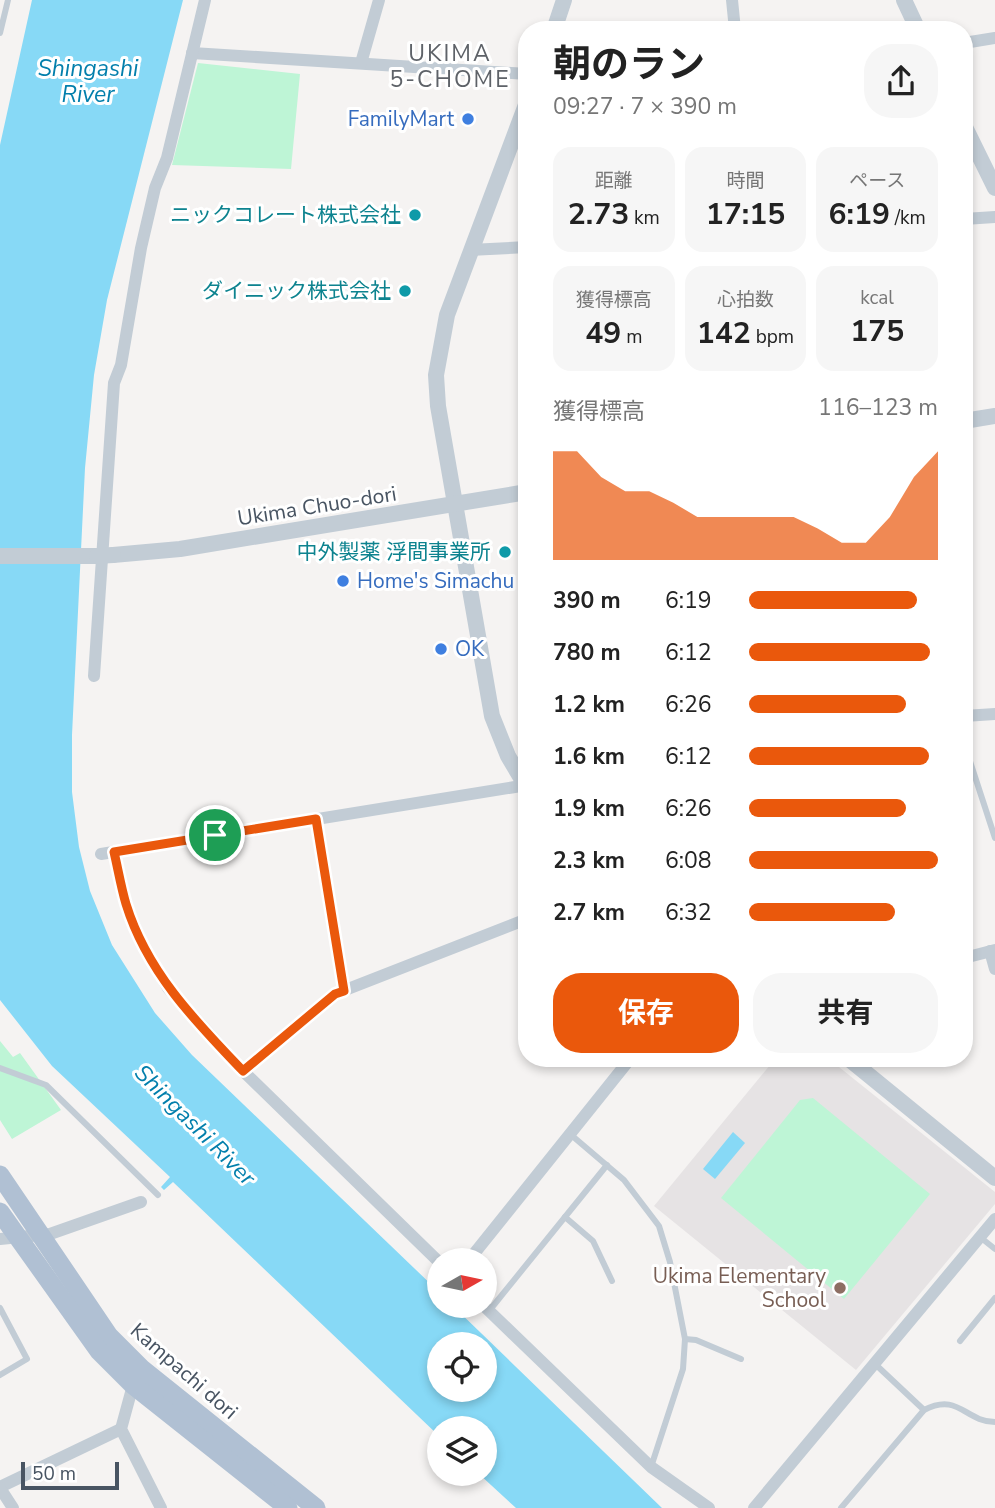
<!DOCTYPE html>
<html lang="ja">
<meta charset="utf-8">
<style>
body{margin:0;font-family:"Nunito Sans","Noto Sans JP",sans-serif;background:#f6f6f6;color:#222;height:100vh;display:flex;flex-direction:column;font-size:26px;white-space:nowrap}
*{box-sizing:border-box;margin:0}
p{font-size:23px;color:#767676}
.icon{flex:none;width:38px;height:38px;fill:none;stroke:currentColor;stroke-width:2;stroke-linecap:round;stroke-linejoin:round}
.map{position:relative;flex:1;overflow:hidden}
.drawer{position:absolute;left:518px;top:21px;width:455px;height:1046px;display:flex;flex-direction:column;background:#fff;border-radius:28px;box-shadow:0 4px 10px #0003}
.drawer>*{flex:none}
.needle{width:46px;rotate:81deg}
.fabs{position:absolute;left:427px;top:1248px;display:grid;gap:14px}
.fabs a{display:grid;place-items:center;width:70px;height:70px;border-radius:50%;background:#fff;box-shadow:0 4px 10px #0003;font-size:35px}
.scale{position:absolute;left:21px;bottom:18px;width:98px;box-sizing:border-box;padding-left:7px;border:4px solid #485462;border-top:0;font-size:19px;line-height:24px;white-space:nowrap;color:#485462;-webkit-text-stroke:5px #fff;paint-order:stroke}
.pin{position:absolute;display:grid;place-items:center;width:60px;height:60px;color:#fff;margin:-30px;border:4px solid #fff;border-radius:50%;box-shadow:0 2px 7px #0007}
.round{display:grid;place-items:center;flex:none;width:74px;height:74px;border-radius:28px;background:#f6f6f6}
.summary{display:flex;align-items:center;justify-content:space-between;height:119px;padding:0 35px}
h1{font-size:38px;font-weight:700;line-height:52px}
.metrics{display:grid;grid-template-columns:repeat(3,1fr);gap:10px;height:119px;padding:7px 35px}
.metrics div{display:grid;align-content:center;border-radius:18px;background:#f6f6f6;text-align:center}
.metrics b{font-size:30px;font-weight:700}
.metrics small{font-size:19px;font-weight:400}
.metrics p{font-size:19px}
.chart{height:196px;padding:14px 35px}
.chart p{display:flex;justify-content:space-between}
.chart svg{width:100%;height:126px;margin-top:7px;fill:#ea580c;opacity:.7}
.cta{display:flex;gap:14px;margin-top:auto;padding:14px 35px}
.cta a{flex:1;height:80px;border-radius:28px;background:#ea580c;color:#fff;font-size:28px;font-weight:700;line-height:80px;text-align:center}
.cta a+a{background:#f6f6f6;color:#222}
ul{padding:0 35px;list-style:none;font-size:23px}
li{display:grid;grid-template-columns:112px 84px 1fr;align-items:center;height:52px}
li i{height:18px;border-radius:9px;background:#ea580c}
.map>svg:first-child{display:block}
</style>
<div class="map">
<svg width="995" height="1508" viewBox="0 0 995 1508">
<rect width="100%" height="100%" fill="#f5f3f2"/>
<path fill="#e6e3e4" d="M775,1059h54l166,133v12l-139,166 -202,-164z"/>
<g fill="#bef5d6">
<path d="M198,63l102,11 -9,95 -119,-4z"/>
<path d="M0,1041l13,16 7,-4 41,57 -49,29 -12,-19z"/>
<path d="M813,1098l117,96 -86,105 -123,-101 79,-98z"/>
</g>
<g fill="#87d9f6" fill-rule="evenodd">
<path d="M32,0h151l-76,300 -13,75 -9,93 -13,267v57l7,55 11,44 22,54 43,68 37,42 247,237v14h14l209,202h-146l-37,-34h6v-46h-46v8l-266,-254 -9,8 -3,-3 9,-10 -118,-111 -52,-66v-855zM439,1344h46v46h-46z"/>
<path d="M733,1132l12,11 -30,36 -12,-10z"/>
</g>
<g fill="none" stroke-linecap="round" stroke-linejoin="round">
<g stroke="#c2ccd5" stroke-width="6">
<path d="M0,33l8,-33"/>
<path d="M964,743l31,95"/>
<path d="M0,1068l46,17 112,110"/>
<path d="M570,1134l54,46 35,46 11,36 15,77 -2,30 -32,98"/>
<path d="M565,1217l28,24 19,40"/>
<path d="M980,1237l15,12"/>
<path d="M0,1308l27,51 -27,16"/>
<path d="M489,1311l118,-146"/>
<path d="M685,1339l11,1 45,19"/>
<path d="M960,1341l35,-43"/>
<path d="M874,1363l50,47"/>
<path d="M841,1508l83,-98c35,-18 41,12 71,12"/>
</g>
<g stroke="#c2ccd5" stroke-width="12">
<path d="M732,0l3,30"/>
<path d="M964,43l31,-5"/>
<path d="M192,53l335,21"/>
<path d="M361,63l18,-63"/>
<path d="M964,219l31,-2"/>
<path d="M470,250l57,-3"/>
<path d="M94,676l20,-293 7,-18 20,-117 14,-60 12,-30 38,-158"/>
<path d="M964,716l31,-2"/>
<path d="M316,819l28,172"/>
<path d="M114,851l12,54 18,43 24,40 75,83 196,191"/>
<path d="M101,854l426,-69"/>
<path d="M990,951l5,18"/>
<path d="M964,958l31,-8"/>
<path d="M243,1071l92,-77 192,-75"/>
<path d="M0,1239l50,-5 91,-32"/>
<path d="M469,1260l161,-201"/>
<path d="M484,1306l167,161 58,41"/>
<path d="M133,1385l-12,44 40,79"/>
<path d="M0,1487l121,-58"/>
<path d="M0,1488l13,20"/>
<path d="M754,1508l241,-289"/>
</g>
<g stroke="#c2ccd5" stroke-width="16">
<path d="M904,0l14,30"/>
<path d="M554,30l10,-30"/>
<path d="M527,102l-80,213 -11,60 2,31 54,310 16,40 19,32"/>
<path d="M964,125l31,63"/>
<path d="M964,421l31,-5"/>
<path d="M113,555l67,-6 347,-57"/>
<path d="M0,556h97"/>
<path d="M849,1059l146,119"/>
</g>
<g stroke="#b0c0d3" stroke-width="19">
<path d="M0,1175l109,161 33,33 174,139"/>
<path d="M0,1212l99,139 34,34 155,123"/>
</g>
<path stroke="#c2ccd5" stroke-width="16" d="M97,556l16,-1"/>
</g>
<g fill="none" stroke-linecap="round" stroke-linejoin="round">
<defs>
<path id="route" d="M316,819l28,172 -9,3 -92,77c-48,-50 -96,-99 -117,-167 -5,-17 -8,-35 -12,-52z"/>
</defs>
<use href="#route" stroke="#fff" stroke-width="14"/>
<use href="#route" stroke="#ea580c" stroke-width="9"/>
</g>
<g fill="#3f7fe0" stroke="#fff" stroke-width="2.5">
<circle cx="468" cy="119" r="7"/>
<circle cx="343" cy="581" r="7"/>
<circle cx="441" cy="649" r="7"/>
</g>
<g fill="#0f9aa8" stroke="#fff" stroke-width="2.5">
<circle cx="415" cy="215" r="7"/>
<circle cx="405" cy="291" r="7"/>
<circle cx="505" cy="552" r="7"/>
</g>
<circle fill="#8d6e63" stroke="#fff" stroke-width="2.5" cx="840" cy="1288" r="7"/>
<g text-anchor="middle" dominant-baseline="central" stroke-width="6" stroke-linejoin="round" paint-order="stroke">
<g font-size="21" fill="#366cbe" stroke="#fff" text-anchor="start">
<text x="454" y="119" text-anchor="end">FamilyMart</text>
<text x="357" y="581">Home's Simachu</text>
<text x="455" y="649">OK</text>
</g>
<g font-size="21" fill="#0d838f" stroke="#fff" text-anchor="end">
<text x="401" y="215">ニックコレート株式会社</text>
<text x="391" y="291">ダイニック株式会社</text>
<text x="491" y="552">中外製薬 浮間事業所</text>
</g>
<g font-size="21" fill="#485462" stroke="#fff">
<text transform="translate(317 506) rotate(-9)">Ukima Chuo-dori</text>
<text transform="translate(184 1371) rotate(41)">Kampachi dori</text>
</g>
<g font-size="21" fill="#785e54" stroke="#fff" text-anchor="end">
<text x="826" y="1276">Ukima Elementary<tspan x="826" dy="24">School</tspan></text>
</g>
<g font-size="23" letter-spacing="2" fill="#5e6268" stroke="#fff">
<text x="450" y="53">UKIMA<tspan x="450" dy="26">5-CHOME</tspan></text>
</g>
<g font-size="23" font-style="italic" fill="#027fac" stroke="#fff">
<text x="88" y="68">Shingashi<tspan x="88" dy="26">River</tspan></text>
<text transform="translate(195 1125) rotate(45)">Shingashi River</text>
</g>
</g>
</svg>
<div class="fabs">
<a><svg class="needle" viewBox="-14 -14 28 28"><path d="M0-13l5 13h-10z" fill="#e53935"/><path d="M0 13l5-13h-10z" fill="#767676"/></svg></a>
<a><svg class="icon" aria-label="locate" viewBox="0 0 24 24"><circle cx="12" cy="12" r="6"/><path d="M12 2v4M12 18v4M2 12h4M18 12h4"/></svg></a>
<a><svg class="icon" aria-label="layers" viewBox="0 0 24 24"><path d="M12 4l9 5-9 5-9-5zM3 14l9 5 9-5"/></svg></a>
</div>
<div class="scale">50 m</div>
<div class="pin" style="left:215px;top:835px;background:#1e9e55"><svg class="icon" aria-label="arrive" viewBox="0 0 24 24"><path d="M6 21V4h12l-3 4 3 4H6"/></svg></div>
<section class="drawer">
<div class="summary"><div><h1>朝のラン</h1><p>09:27 · 7 × 390 m</p></div><a class="round"><svg class="icon" aria-label="share" viewBox="0 0 24 24"><path d="M12 15V3M7 8l5-5 5 5M5 13v7h14v-7"/></svg></a></div>
<div class="metrics">
<div><p>距離</p><b>2.73<small> km</small></b></div>
<div><p>時間</p><b>17:15</b></div>
<div><p>ペース</p><b>6:19<small> /km</small></b></div>
</div>
<div class="metrics">
<div><p>獲得標高</p><b>49<small> m</small></b></div>
<div><p>心拍数</p><b>142<small> bpm</small></b></div>
<div><p>kcal</p><b>175</b></div>
</div>
<div class="chart"><p><span>獲得標高</span>116–123 m</p>
<svg viewBox="0 0 160 44" preserveAspectRatio="none"><path d="M0 44V6L10 6L20 15L30 20L40 20L50 24L60 29L70 29L80 29L90 29L100 29L110 33L120 38L130 38L140 29L150 15L160 6V44z"/></svg>
</div>
<ul>
<li><b>390 m</b>6:19<i style="width:89%"></i></li>
<li><b>780 m</b>6:12<i style="width:96%"></i></li>
<li><b>1.2 km</b>6:26<i style="width:83%"></i></li>
<li><b>1.6 km</b>6:12<i style="width:95%"></i></li>
<li><b>1.9 km</b>6:26<i style="width:83%"></i></li>
<li><b>2.3 km</b>6:08<i style="width:100%"></i></li>
<li><b>2.7 km</b>6:32<i style="width:77%"></i></li>
</ul>
<div class="cta"><a>保存</a><a>共有</a></div>
</section>
</div>
